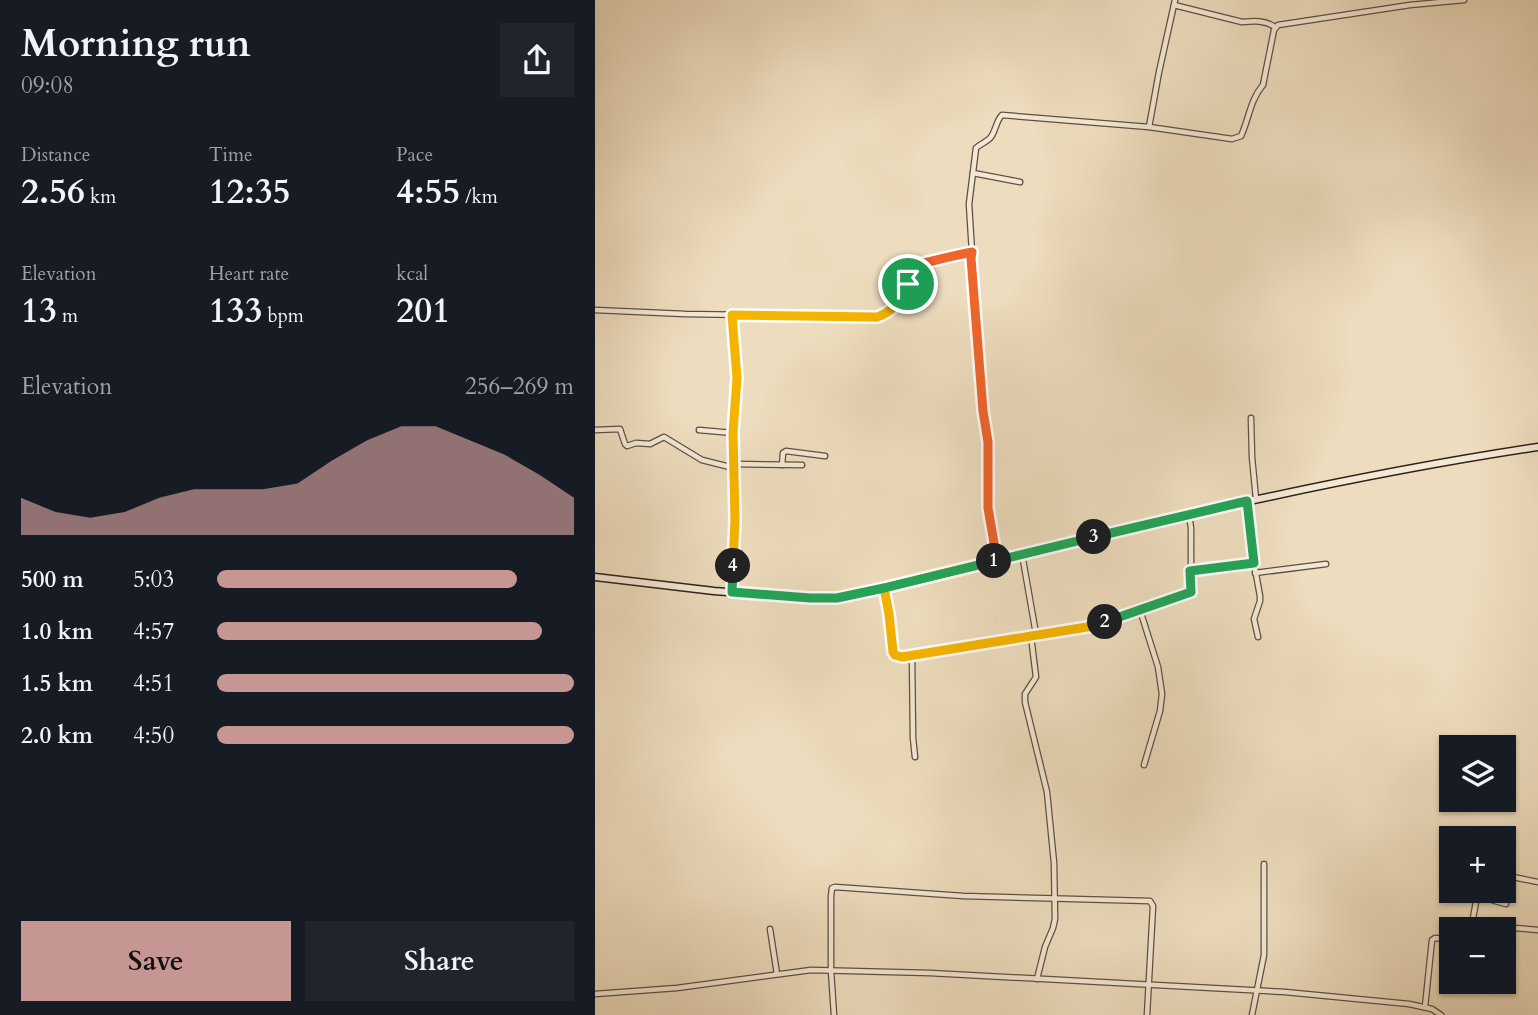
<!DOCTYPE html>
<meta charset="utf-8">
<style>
body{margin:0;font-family:Cardo,serif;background:#20242c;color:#f1f3f6;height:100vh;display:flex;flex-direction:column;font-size:26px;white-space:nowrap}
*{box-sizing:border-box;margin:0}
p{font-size:23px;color:#9ea1a6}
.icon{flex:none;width:38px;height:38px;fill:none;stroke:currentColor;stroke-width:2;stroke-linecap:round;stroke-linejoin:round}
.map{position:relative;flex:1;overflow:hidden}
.sheet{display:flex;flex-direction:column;background:#171b24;width:595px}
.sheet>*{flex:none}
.fabs{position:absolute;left:844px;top:735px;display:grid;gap:14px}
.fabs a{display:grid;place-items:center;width:77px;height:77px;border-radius:0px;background:#171b24;box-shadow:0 2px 5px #0004;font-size:35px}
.pin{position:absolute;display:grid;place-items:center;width:60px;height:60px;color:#fff;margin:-30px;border:4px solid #fff;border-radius:50%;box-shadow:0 2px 7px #0007}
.km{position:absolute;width:35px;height:35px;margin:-18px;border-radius:50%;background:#222;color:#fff;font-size:19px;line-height:35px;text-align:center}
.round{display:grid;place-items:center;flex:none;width:74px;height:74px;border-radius:0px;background:#20242c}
.summary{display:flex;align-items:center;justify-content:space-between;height:119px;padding:0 21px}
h1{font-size:38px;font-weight:700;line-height:52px}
.figures{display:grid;grid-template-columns:repeat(3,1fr);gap:10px;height:119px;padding:7px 21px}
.figures div{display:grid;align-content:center}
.figures b{font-size:35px;font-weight:700}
.figures small{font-size:19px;font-weight:400}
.figures p{font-size:19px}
.chart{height:196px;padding:14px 21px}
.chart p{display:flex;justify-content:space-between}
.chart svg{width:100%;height:126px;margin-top:7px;fill:#c59692;opacity:.7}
.action{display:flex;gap:14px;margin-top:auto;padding:14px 21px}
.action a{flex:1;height:80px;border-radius:0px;background:#c59692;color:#111;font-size:28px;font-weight:700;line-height:80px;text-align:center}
.action a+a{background:#20242c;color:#f1f3f6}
ul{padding:0 21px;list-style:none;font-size:23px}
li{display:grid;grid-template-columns:112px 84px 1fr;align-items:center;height:52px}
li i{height:18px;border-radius:9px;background:#c59692}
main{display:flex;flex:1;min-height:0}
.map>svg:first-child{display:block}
</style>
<main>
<section class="sheet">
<div class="summary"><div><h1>Morning run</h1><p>09:08</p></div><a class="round"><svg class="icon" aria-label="share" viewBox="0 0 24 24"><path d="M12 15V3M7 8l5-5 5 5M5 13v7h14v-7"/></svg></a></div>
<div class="figures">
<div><p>Distance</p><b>2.56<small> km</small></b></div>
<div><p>Time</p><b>12:35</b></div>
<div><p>Pace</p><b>4:55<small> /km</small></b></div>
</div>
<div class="figures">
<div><p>Elevation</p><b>13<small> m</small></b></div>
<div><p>Heart rate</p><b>133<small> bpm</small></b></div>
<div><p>kcal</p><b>201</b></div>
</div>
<div class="chart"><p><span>Elevation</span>256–269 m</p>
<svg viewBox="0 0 160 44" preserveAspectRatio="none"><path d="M0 44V31L10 36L20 38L30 36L40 31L50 28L60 28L70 28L80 26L90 18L100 11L110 6L120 6L130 11L140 16L150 23L160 31V44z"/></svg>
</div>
<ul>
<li><b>500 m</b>5:03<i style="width:84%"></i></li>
<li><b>1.0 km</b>4:57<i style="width:91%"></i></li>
<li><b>1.5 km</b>4:51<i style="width:100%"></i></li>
<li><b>2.0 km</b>4:50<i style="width:100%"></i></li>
</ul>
<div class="action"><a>Save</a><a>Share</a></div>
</section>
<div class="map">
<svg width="943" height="1015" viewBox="0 0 943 1015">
<rect width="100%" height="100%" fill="#eddcbd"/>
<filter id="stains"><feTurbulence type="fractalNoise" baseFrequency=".00286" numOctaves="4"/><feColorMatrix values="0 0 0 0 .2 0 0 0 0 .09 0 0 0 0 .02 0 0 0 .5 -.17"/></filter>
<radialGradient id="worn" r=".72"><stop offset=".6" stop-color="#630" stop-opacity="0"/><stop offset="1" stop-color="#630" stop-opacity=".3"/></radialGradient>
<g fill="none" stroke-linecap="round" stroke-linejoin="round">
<defs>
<g id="street">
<path d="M579,5l68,17c12,-1 23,-2 33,5"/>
<path d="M554,127l10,-55 16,-72"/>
<path d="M378,173l47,9"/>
<path d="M377,252l-3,-48 7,-56c4,-4 11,-6 15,-11 5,-7 5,-16 11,-22l147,12 83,12 9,-3c8,-17 9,-36 22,-51l11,-55 4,-5 132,-20 54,-5"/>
<path d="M0,310l90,4 192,3c9,-3 26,-17 30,-26 3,-7 2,-16 2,-23l2,-2c21,-5 41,-10 61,-14l-1,6 12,153 5,31v66l9,52"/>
<path d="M656,418l1,39 4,42"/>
<path d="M0,430l25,-1 5,15 2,2 9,-3 14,1 14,-7 38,23 32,8"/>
<path d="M104,430l34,3"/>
<path d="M139,464l68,1"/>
<path d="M187,465l1,-12 3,-2 39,5"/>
<path d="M652,501l7,62 6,33v5l-6,18 4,18"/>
<path d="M427,554l14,80"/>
<path d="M595,571l64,-8"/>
<path d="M660,573l71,-9"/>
<path d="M289,588l5,26 4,38 4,4 5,1 191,-31 98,-34v-64l-2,-13"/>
<path d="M137,592l3,-73 -2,-86 4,-55 -5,-63"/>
<path d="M545,610l18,57 4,27 -2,17 -16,54"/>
<path d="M436,636l5,41 -11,17v8l22,90 7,71 1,56 -2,9 -8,19 -8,32"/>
<path d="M317,655l1,83 2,19"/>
<path d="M908,875l35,7"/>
<path d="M882,896l29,8"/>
<path d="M877,924l66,6"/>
<path d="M175,929l7,45"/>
<path d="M876,929l7,-38"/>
<path d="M0,994l82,-6 134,-18 119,3 355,19 124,12 23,5 9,6"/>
<path d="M830,1007l7,-67 3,-2 16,2"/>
<path d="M239,1015l-3,-44v-75l1,-8 3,-1 128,9 187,5 3,5 -6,109"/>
<path d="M657,1015l12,-60v-91"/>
</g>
<path id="secondary" d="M0,577l119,14 96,7h27l47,-10c216,-53 433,-108 654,-141"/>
</defs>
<use href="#street" stroke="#5f4f42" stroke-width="7"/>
<use href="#secondary" stroke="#302019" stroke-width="9"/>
<use href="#street" stroke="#f3e8d4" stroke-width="4.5"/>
<use href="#secondary" stroke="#f3e8d4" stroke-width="6"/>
</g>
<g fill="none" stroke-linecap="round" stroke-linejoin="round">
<defs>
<path id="split-1" d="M313,284l1,-13 2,-5c21,-5 41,-10 61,-14l-1,6 12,153 5,31v66l9,52 -3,1"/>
<path id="split-2" d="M399,561l-110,27 5,26 4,38 2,3 7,2 191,-31 12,-4"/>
<path id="split-3" d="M499,537l153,-36 7,62 -64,8 1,21 -86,30"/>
<path id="split-4" d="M138,566l-1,26 78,6h27l47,-10 210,-51"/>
<path id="split-5" d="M138,566l2,-47 -2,-86 4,-55 -5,-63 145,2c13,-4 29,-19 31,-33"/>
</defs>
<use href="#split-1" stroke="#fff" stroke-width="14"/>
<use href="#split-2" stroke="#fff" stroke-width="14"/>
<use href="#split-3" stroke="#fff" stroke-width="14"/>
<use href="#split-4" stroke="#fff" stroke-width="14"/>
<use href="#split-5" stroke="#fff" stroke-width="14"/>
<use href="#split-1" stroke="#f0652b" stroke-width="9"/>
<use href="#split-2" stroke="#f5b400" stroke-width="9"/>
<use href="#split-3" stroke="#22a559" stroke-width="9"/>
<use href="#split-4" stroke="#22a559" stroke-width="9"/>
<use href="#split-5" stroke="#f5b400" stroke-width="9"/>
</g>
<rect width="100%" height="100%" filter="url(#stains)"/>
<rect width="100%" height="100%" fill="url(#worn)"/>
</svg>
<div class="fabs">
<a><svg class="icon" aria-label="layers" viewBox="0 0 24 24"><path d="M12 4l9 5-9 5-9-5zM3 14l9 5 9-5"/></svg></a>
<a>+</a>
<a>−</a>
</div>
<div class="pin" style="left:313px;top:284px;background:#1e9e55"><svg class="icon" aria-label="arrive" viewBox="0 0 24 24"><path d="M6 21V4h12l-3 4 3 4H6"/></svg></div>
<b class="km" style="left:399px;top:561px">1</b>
<b class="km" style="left:510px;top:622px">2</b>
<b class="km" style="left:499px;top:537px">3</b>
<b class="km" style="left:138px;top:566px">4</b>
</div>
</main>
